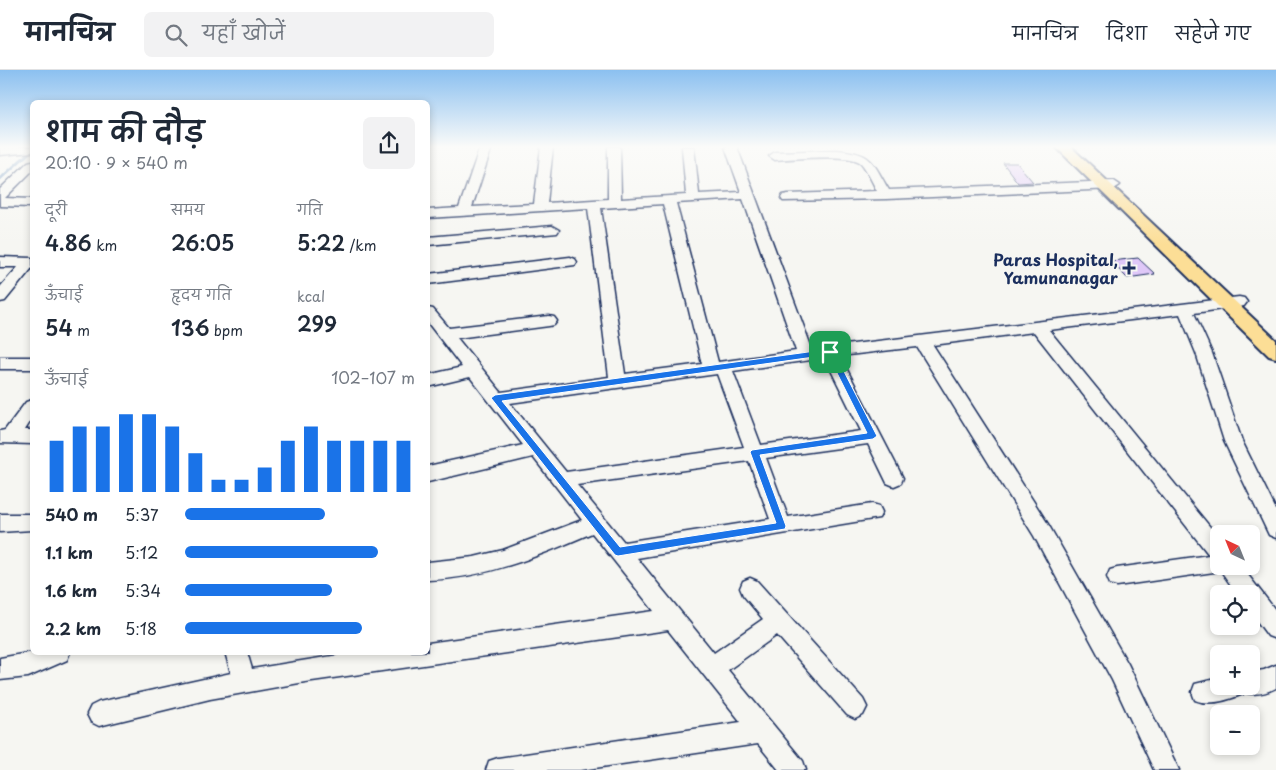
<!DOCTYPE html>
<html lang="hi">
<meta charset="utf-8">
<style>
body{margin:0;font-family:"Playpen Sans","Playpen Sans Deva",sans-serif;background:#f2f2f3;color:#1f2937;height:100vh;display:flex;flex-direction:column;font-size:19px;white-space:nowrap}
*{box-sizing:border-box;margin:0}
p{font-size:16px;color:#747a83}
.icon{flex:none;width:28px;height:28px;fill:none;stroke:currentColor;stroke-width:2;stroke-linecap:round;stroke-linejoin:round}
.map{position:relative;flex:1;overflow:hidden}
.panel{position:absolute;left:30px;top:30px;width:400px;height:555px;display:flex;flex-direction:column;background:#fff;border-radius:8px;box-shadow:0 2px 8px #0003}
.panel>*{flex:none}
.needle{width:32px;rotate:317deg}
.controls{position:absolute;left:1210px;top:455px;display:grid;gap:10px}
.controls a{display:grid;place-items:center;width:50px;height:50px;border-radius:8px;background:#fff;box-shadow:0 2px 8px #0003;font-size:25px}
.pin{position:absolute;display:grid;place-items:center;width:42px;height:42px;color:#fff;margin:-21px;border-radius:10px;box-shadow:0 2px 8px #0006}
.round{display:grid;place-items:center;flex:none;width:52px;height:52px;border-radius:8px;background:#f2f2f3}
.overview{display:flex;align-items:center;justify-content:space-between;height:85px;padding:0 15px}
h1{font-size:28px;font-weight:600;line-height:38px}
.figures{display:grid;grid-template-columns:repeat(3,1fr);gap:8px;height:85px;padding:5px 15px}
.figures div{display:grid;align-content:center}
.figures b{font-size:21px;font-weight:600}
.figures small{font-size:14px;font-weight:400}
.figures p{font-size:14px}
.chart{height:140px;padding:10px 15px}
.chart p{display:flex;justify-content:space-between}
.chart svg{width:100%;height:90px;margin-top:5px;stroke:#1a73e8;stroke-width:6}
ul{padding:0 15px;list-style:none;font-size:16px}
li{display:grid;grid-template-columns:80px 60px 1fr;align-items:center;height:38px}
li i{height:12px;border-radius:6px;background:#1a73e8}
header{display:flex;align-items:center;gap:30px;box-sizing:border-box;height:70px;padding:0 25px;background:#fff;border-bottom:1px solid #e0e1e3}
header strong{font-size:24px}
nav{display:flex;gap:28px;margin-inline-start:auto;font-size:18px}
.search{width:350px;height:45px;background:#f2f2f3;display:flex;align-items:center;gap:12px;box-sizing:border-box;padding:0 18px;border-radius:8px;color:#747a83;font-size:19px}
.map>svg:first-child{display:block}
</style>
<header>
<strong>मानचित्र</strong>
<div class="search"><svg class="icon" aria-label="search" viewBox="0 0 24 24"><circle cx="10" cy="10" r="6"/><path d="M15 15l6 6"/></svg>यहाँ खोजें</div>
<nav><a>मानचित्र</a><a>दिशा</a><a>सहेजे गए</a></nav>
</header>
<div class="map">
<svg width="1276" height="700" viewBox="0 0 1276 700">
<rect width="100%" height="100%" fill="#f6f6f2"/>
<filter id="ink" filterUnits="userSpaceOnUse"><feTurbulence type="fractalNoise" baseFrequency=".02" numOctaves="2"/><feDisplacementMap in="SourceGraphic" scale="10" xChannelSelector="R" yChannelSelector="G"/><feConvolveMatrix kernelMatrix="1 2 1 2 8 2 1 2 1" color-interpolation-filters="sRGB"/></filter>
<g filter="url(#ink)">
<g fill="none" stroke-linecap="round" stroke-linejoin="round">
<path stroke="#6a91bd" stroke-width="3" d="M0,109l32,-29"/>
</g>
<g fill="#dfc8f8" stroke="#1b2f5e">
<path d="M1003,93h14l16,19 -15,1z"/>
<path d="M1138,188l17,16 -28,4 -16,-17z"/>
</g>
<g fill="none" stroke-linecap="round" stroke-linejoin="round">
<defs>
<g id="minor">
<path d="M0,77h32v5l-32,3z"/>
<path d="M480,77h12l-20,60 62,-3 7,-57h12l-6,56 61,-4v-52h12l1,52 65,-4 -4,-48h12l5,47 42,-2 -16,-45h12l75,202 427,-52 5,1 3,4 -3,4 -50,7 18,40 30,88 34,69v28l-7,-3 -45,-94 -28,-88 -16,-39 -131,16 170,208v28h22l35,45v28l-8,-3 -17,-23v-19h-14l-16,-23 -104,15 -7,-2 -3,-7 3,-7 7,-2 92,-13 -175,-223 -101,13 115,179 80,140 51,106h-25l-42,-90 -78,-144 -117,-189 -77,9 63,122 -2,5 -7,3 -7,-3 -19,-39 -102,14 22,59 84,-13 7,2 3,6 -3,6 -242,40 77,95 49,-34 -20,-24 -3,-7 3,-7 7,-3 7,3 106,118 4,8 -4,8 -8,4 -8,-4 -70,-80 -49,35 75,91 3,9h-27l-21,-26 -177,26h-95l3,-9 9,-3 243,-36 -73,-92 -363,52 -95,17 -111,27 -8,-4 -4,-8 4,-8 8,-4 132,-29 -6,-21h22l5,17 105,-17h71v-9l226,-32 -62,-78c-53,23 -105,45 -164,47v-18l46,-5 29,-7 79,-30 -49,-63 -105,25v-16l95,-21 -53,-68 -42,10v-12l34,-8 -34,-44v-15l5,1 16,19 100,-12 5,1 3,4 -3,4 -5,1 -92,12 44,54 108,-15 -21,-169 -160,10v-8l31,-2zM743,129l53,152 -78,11 -42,-159zM663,134l39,160 -77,10 -24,-166zM825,288l36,73 -100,14 -28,-74zM717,304l27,73 -178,25 -56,-69zM749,391l21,58 -146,23 -47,-57z"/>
<path d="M836,80c37,3 35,10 53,40l225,-9 6,4 -6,4 -228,10 -103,2 -2,-3 2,-3 5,-1 89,-3c-5,-9 -10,-21 -16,-28 -10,-10 -71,-4 -86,-3l-6,-4 6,-4z"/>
<path d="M32,91v10l-27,27 27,1v8l-32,-1v-17l28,-27z"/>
<path d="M552,156l7,4 -2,3 -129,12v-8z"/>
<path d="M0,187l32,1v10l-27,33 -5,1v-15l18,-20h-18z"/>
<path d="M570,187l5,2 2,3 -2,3 -147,19v-10z"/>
<rect x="0" y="287" width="32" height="12"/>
<path d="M32,330v19l-7,11h7v14l-32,-1v-12l5,-1 21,-28z"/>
<path d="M0,444h32v16l-32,2z"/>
<path d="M33,582h37l-3,8 -39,17 -28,3v-22z"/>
<path d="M1276,595v23c-10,5 -21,8 -32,4l-1,2c-14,6 -34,12 -48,6l-3,-8 3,-8 24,-6v8h32v-14l13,-2z"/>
</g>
<path id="major" d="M1056,77h15l205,193v18l-7,-2z"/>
</defs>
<use href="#minor" stroke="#1b2f5e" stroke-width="3"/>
<use href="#major" stroke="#1b2f5e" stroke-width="4"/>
<use href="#minor" fill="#f6f6f2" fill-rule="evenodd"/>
<use href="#major" fill="#fcde96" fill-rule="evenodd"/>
</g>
</g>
<linearGradient id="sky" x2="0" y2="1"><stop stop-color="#8bc0f0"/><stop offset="0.44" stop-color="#fbfbf9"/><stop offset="1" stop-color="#fbfbf9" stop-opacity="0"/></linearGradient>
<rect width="1276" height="175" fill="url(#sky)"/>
<path fill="#1a73e8" stroke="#fff" fill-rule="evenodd" d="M830,279l4,3 43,84 -4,3 -113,16 26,71 -1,3 -167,27 -3,-1 -124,-157 4,-3zM828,285l39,78 -115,17 -2,2 26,71 -156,24 -118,-146z"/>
<path fill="#1b2f5e" stroke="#f6f6f2" stroke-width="2" d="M1126.5 190.5h5v5h5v5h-5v5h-5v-5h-5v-5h5z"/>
<g text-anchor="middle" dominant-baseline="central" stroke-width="4" stroke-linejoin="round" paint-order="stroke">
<g font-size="16" font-weight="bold" fill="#1b2f5e" stroke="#f6f6f2" text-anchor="end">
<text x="1118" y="189">Paras Hospital,<tspan x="1118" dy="18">Yamunanagar</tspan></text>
</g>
</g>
</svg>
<div class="controls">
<a><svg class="needle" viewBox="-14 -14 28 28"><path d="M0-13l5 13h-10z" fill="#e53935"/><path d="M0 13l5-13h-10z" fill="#747a83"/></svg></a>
<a><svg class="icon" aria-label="locate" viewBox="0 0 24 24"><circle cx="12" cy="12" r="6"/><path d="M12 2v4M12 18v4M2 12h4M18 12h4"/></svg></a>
<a>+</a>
<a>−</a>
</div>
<div class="pin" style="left:830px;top:282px;background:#1e9e55"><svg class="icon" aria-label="arrive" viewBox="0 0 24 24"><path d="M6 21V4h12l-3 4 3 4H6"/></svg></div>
<section class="panel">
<div class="overview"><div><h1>शाम की दौड़</h1><p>20:10 · 9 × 540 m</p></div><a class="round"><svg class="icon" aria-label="share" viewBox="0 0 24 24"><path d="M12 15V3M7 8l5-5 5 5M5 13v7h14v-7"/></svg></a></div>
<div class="figures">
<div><p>दूरी</p><b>4.86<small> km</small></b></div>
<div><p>समय</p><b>26:05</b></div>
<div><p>गति</p><b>5:22<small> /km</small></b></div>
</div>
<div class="figures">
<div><p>ऊँचाई</p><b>54<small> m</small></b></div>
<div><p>हृदय गति</p><b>136<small> bpm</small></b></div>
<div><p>kcal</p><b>299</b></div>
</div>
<div class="chart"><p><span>ऊँचाई</span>102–107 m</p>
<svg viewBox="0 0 160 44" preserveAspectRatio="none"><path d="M5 44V19M15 44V12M25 44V12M35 44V6M45 44V6M55 44V12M65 44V25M75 44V38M85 44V38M95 44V32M105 44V19M115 44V12M125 44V19M135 44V19M145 44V19M155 44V19"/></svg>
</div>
<ul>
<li><b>540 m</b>5:37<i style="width:61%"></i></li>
<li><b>1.1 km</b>5:12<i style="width:84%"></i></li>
<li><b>1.6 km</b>5:34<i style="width:64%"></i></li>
<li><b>2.2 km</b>5:18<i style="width:77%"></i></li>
</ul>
</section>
</div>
